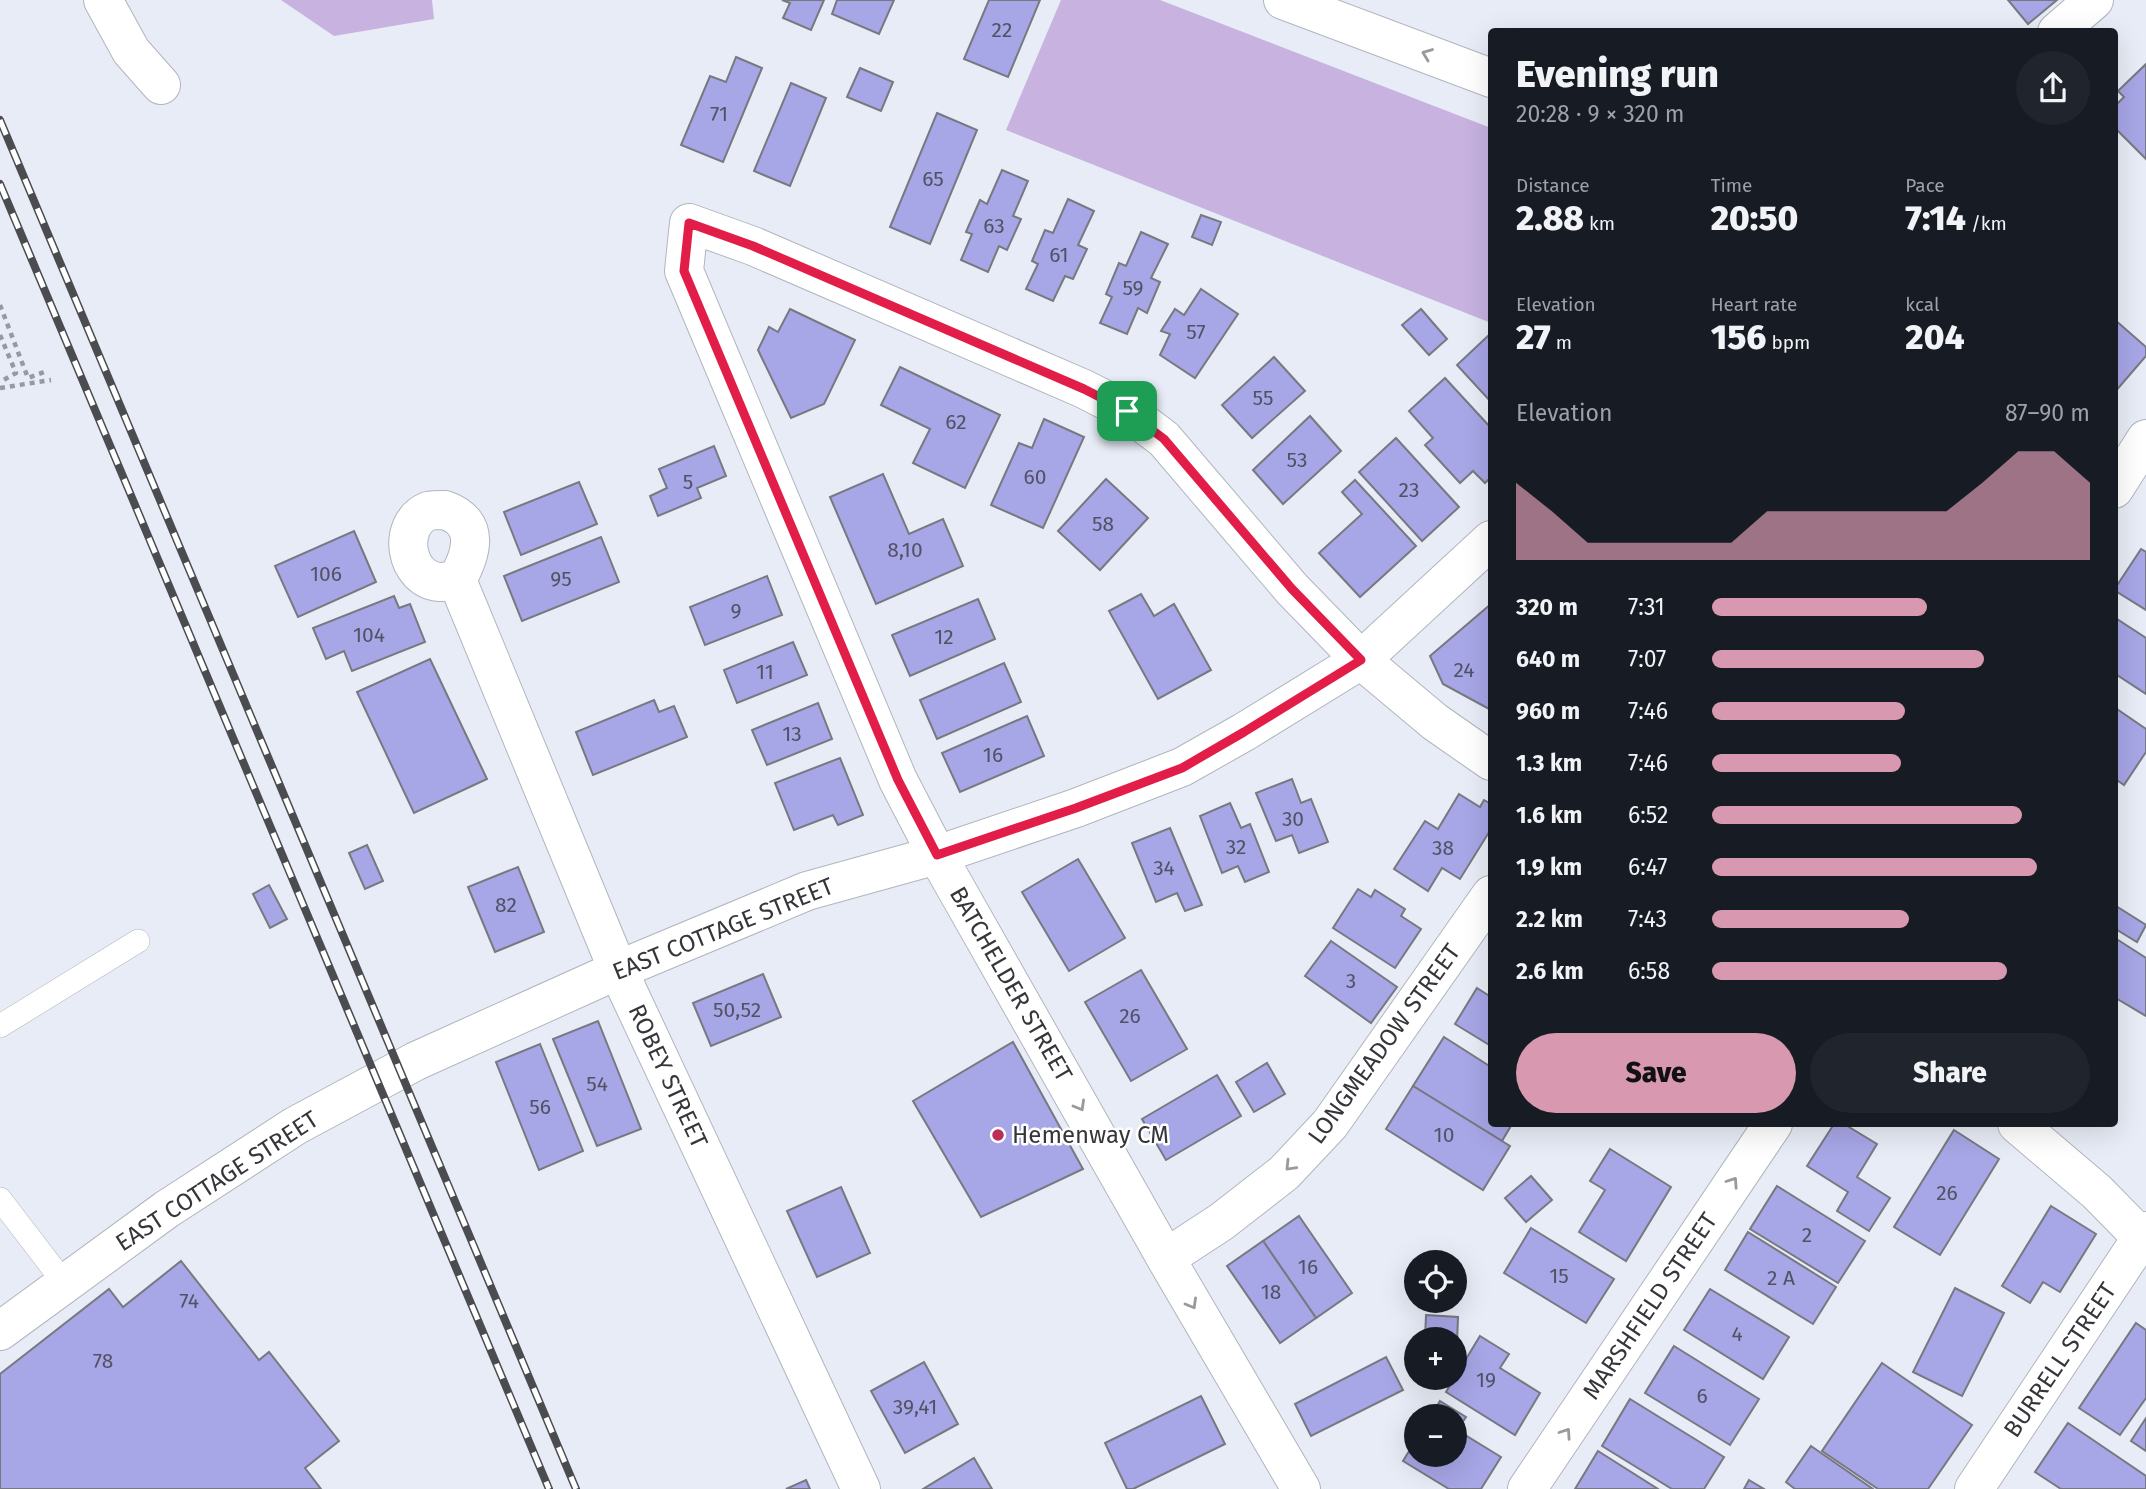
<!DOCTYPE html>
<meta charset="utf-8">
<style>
body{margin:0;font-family:"Fira Sans",sans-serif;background:#20242c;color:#f1f3f6;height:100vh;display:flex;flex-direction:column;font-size:26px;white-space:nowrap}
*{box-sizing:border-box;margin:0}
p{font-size:23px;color:#9ea1a6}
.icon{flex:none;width:38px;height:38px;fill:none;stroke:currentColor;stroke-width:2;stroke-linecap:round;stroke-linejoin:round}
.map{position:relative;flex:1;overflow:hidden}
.panel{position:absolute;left:1488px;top:28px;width:630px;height:1099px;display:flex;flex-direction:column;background:#171b24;border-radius:7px;box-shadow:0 7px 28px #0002}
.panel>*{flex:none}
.buttons{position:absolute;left:1404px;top:1250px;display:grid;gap:14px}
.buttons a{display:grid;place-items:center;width:63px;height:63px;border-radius:50%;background:#171b24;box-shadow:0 7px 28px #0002;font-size:35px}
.pin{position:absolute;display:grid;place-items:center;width:60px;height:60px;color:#fff;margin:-30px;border-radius:14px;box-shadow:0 4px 10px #0006}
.round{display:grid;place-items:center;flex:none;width:74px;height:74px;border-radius:37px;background:#20242c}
.summary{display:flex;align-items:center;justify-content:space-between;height:119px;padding:0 28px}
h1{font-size:38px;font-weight:800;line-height:52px}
.figures{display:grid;grid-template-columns:repeat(3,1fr);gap:10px;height:119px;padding:7px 28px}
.figures div{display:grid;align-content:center}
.figures b{font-size:35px;font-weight:800}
.figures small{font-size:19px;font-weight:400}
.figures p{font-size:19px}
.chart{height:196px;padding:14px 28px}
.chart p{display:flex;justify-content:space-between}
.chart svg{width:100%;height:126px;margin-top:7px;fill:#d899b0;opacity:.7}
.cta{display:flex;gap:14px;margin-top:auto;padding:14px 28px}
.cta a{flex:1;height:80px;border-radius:42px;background:#d899b0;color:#111;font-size:28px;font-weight:800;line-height:80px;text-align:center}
.cta a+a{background:#20242c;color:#f1f3f6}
ul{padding:0 28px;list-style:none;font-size:23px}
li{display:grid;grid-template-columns:112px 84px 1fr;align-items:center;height:52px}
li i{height:18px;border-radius:9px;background:#d899b0}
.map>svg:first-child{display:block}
</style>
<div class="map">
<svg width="2146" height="1489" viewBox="0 0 2146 1489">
<rect width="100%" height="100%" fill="#e8ecf6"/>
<g fill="#c7b2e0">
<path d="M281,0h151l2,19 -100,17z"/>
<path d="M1061,0h99l331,128v195l-485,-193z"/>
</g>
<g fill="#a7a6e6" stroke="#787881" stroke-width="2">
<path d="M782,0h42l-13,30 -28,-12 7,-15z"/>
<path d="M837,0h57l-15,34 -47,-20z"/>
<path d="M989,0h51l-32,77 -44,-18z"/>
<path d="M2008,0h49l-29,24z"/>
<path d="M736,57l26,11 -39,94 -42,-17 29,-69 16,6z"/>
<path d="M2146,64v95l-32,-32v-20l10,-10 -6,-6z"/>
<path d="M860,68l33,14 -12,29 -34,-14z"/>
<path d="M791,83l35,15 -36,88 -36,-15z"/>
<path d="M937,113l40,17 -47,114 -40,-17z"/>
<path d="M1002,170l26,11 -15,35 8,3 -14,31 -8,-4 -11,26 -27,-12 11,-26 -6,-2 14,-32 7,4z"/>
<path d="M1068,199l26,12 -16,34 9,4 -14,30 -8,-3 -12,25 -27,-12 12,-25 -6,-3 13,-31 8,3z"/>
<path d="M1201,215l20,7 -9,23 -20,-8z"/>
<path d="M1141,232l27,12 -17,34 9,4 -13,31 -9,-5 -11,26 -27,-11 12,-26 -6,-3 13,-31 7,3z"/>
<path d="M1201,289l37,25 -43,64 -35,-23 10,-21 -9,-3 14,-22 9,6z"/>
<path d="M790,309l65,31 -31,64 -33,14 -33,-68 11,-23 9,5z"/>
<path d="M1421,309l26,30 -18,16 -27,-30z"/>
<path d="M2114,319l32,28v9l-32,37z"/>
<path d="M1489,335l2,1v66l-34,-37z"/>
<path d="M1274,357l31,34 -53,47 -30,-33z"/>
<path d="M900,367l100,48 -35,73 -52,-25 17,-34 -49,-24z"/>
<path d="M1445,378l46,50v49l-6,6 -12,-12 -13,12 -35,-38 8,-7 -24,-27z"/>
<path d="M1310,416l31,35 -58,53 -30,-34z"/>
<path d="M1044,419l40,18 -41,91 -52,-23 28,-62 13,5z"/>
<path d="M1396,438l63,69 -37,34 -63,-69z"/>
<path d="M714,446l12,30 -29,12 4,10 -43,18 -8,-20 17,-8 -8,-19z"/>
<path d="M883,474l26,60 34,-15 20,47 -87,38 -46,-107z"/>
<path d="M1106,479l42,39 -48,52 -42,-39z"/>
<path d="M1355,480l61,66 -56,51 -41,-44 43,-39 -20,-22z"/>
<path d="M579,482l18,42 -76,31 -17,-43z"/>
<path d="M354,531l22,51 -78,35 -23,-51z"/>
<path d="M601,537l18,45 -97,39 -18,-45z"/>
<path d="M2141,549l5,3v58l-32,-20z"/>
<path d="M767,576l15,39 -77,30 -15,-38z"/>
<path d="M1141,594l13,22 20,-12 37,66 -53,29 -49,-88z"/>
<path d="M394,596l5,12 11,-4 15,38 -73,29 -8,-20 -18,8 -13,-31z"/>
<path d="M978,599l17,40 -85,37 -18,-41z"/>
<path d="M1491,604v106l-48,-26 -13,-28z"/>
<path d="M2114,617l32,21v56l-32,-21z"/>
<path d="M793,642l14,33 -70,28 -13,-33z"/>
<path d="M430,659l57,120 -73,34 -57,-121z"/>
<path d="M1004,663l17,39 -84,37 -17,-39z"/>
<path d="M654,700l5,12 15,-6 13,31 -94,38 -17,-43z"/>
<path d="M818,703l14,36 -65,26 -15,-35z"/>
<path d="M2114,707l32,22v23l-22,33 -10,-7z"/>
<path d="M1027,716l17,40 -84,36 -18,-39z"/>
<path d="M840,758l23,57 -25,10 -5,-10 -39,15 -19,-47z"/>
<path d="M1292,779l9,24 10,-4 17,43 -29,11 -7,-18 -16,6 -20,-48z"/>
<path d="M1459,794l21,13 4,-7 7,4v25l-31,50 -18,-11 -14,23 -34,-22 31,-48 13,8z"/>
<path d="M1230,803l11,25 9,-4 19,48 -24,10 -7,-16 -16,7 -22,-57z"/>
<path d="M1170,828l32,77 -17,6 -8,-18 -21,9 -24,-59z"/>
<path d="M367,845l16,36 -18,8 -16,-36z"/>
<path d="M1078,859l47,79 -56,33 -47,-79z"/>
<path d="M518,867l26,65 -49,20 -27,-65z"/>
<path d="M269,885l18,34 -17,9 -17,-34z"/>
<path d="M1358,889l13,8 4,-7 30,19 -4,7 20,13 -26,39 -62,-40z"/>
<path d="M2116,906l30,19 -9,17 -23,-14z"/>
<path d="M2115,938l31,20v58l-32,-19z"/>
<path d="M1331,941l66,46 -26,36 -66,-47z"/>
<path d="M1141,970l46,79 -56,32 -46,-79z"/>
<path d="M763,974l18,43 -70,29 -18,-43z"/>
<path d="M1477,988l14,9v49l-36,-22z"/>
<path d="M598,1021l43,108 -44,17 -44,-107z"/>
<path d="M1444,1037l47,30v57h21l-10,17 -89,-55z"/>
<path d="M1013,1042l70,127 -102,48 -68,-116z"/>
<path d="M540,1044l43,107 -44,19 -43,-108z"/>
<path d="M1267,1063l18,31 -31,18 -18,-30z"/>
<path d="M1217,1075l24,41 -75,44 -24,-41z"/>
<path d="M1413,1086l97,60 -27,44 -97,-61z"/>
<path d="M1834,1124h10l33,20 -20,33 33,21 -21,33 -32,-20 11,-19 -41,-26z"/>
<path d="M1954,1130l45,29 -59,96 -46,-28z"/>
<path d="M1610,1149l61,38 -45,74 -47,-29 26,-42 -15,-9z"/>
<path d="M1531,1176l21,24 -26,22 -21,-24z"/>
<path d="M1777,1186l88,55 -27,42 -88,-54z"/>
<path d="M841,1187l29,66 -53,24 -30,-66z"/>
<path d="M2051,1206l45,28 -36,58 -17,-10 -13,21 -28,-17z"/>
<path d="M1299,1216l53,77 -36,25 -53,-77z"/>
<path d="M1531,1228l83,51 -28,44 -82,-50z"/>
<path d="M1748,1232l88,55 -23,37 -88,-54z"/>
<path d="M1263,1241l53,77 -36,25 -53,-77z"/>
<path d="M181,1261l78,99 10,-8 70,89 -34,27 16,21h-321v-115l109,-85 14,18z"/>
<path d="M1955,1288l49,25 -42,83 -49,-24z"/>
<path d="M1710,1289l79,48 -26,42 -79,-49z"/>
<path d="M1426,1315l32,2 -1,25h-3v-3h-29z"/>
<path d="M2136,1323l10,7v68l-26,37 -41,-27z"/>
<path d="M1480,1336l29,18 -9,14 40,25 -25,42 -69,-43z"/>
<path d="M1674,1346l85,53 -29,46 -85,-52z"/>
<path d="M1386,1357l17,33 -92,46 -16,-32z"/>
<path d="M924,1362l34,62 -53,29 -34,-62z"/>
<path d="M1882,1363l90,62 -44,64h-50l-56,-38z"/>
<path d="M1201,1396l24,48 -92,45h-6l-22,-46z"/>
<path d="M1630,1399l94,58 -20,32h-32l-70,-43z"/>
<path d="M1440,1401l26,16 -9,13 44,27 -20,32h-32l-46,-28 13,-21v14h38v-38h-23z"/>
<path d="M2146,1418v33l-15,-10z"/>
<path d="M2068,1423l78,53v13h-85l-26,-17z"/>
<path d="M1811,1446l62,43h-78l-9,-7z"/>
<path d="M1598,1451l60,38h-83z"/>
<path d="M974,1458l18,31h-69z"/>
<path d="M806,1480l4,9h-24z"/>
<path d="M1749,1480l15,9h-20z"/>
</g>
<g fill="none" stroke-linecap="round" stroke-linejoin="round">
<defs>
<g id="service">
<path d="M0,1026l138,-85"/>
<path d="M0,1199l65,85"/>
</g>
<g id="minor">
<path d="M103,0l28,51 30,34"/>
<path d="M1283,0l208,78"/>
<path d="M2114,489l32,-50"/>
<path d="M445,510c36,13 27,43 12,70 -5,0 -12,2 -17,2 -35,-2 -44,-57 -12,-71 5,-1 12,-1 17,-1z"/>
<path d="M457,580l161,390 243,519"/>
<path d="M2017,1124l80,68 49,50"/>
<path d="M1166,1258l55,-36 63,-49 46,-49 161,-229"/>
<path d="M1301,1489l-129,-220 -235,-414 -39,-75 -214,-509 5,-48 64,23 331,143 43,22 37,28 128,150 69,71 74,62 56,39"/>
<path d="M1527,1489l246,-365"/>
<path d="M1974,1489l172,-258"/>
</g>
<g id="tertiary">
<path d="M2057,32l37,-32"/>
<path d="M0,1331l167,-122 128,-83 121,-65 202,-91 189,-79 130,-36 139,-47 106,-41 62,-35 117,-72 130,-120"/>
</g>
</defs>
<use href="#service" stroke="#b0b5be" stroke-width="24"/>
<use href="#minor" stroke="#b0b5be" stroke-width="40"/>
<use href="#tertiary" stroke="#b0b5be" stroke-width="40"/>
<g stroke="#9799a1" stroke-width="4.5" stroke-dasharray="5 5" stroke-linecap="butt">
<path d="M0,305l28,73 19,-7"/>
<path d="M0,335l16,38 -16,9"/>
<path d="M0,388l51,-8"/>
</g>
<use href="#service" stroke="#fff" stroke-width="23"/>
<use href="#minor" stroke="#fff" stroke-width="38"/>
<use href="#tertiary" stroke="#fff" stroke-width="38"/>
<defs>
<g id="rail">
<path d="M0,120l576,1369"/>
<path d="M0,184l549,1305"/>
</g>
</defs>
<use href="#rail" stroke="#4a4c50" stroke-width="8"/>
<use href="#rail" stroke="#fff" stroke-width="5" stroke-dasharray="16" stroke-linecap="butt"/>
</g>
<defs><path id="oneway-chevron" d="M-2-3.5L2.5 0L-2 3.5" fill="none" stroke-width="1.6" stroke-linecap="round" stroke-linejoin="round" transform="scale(1.75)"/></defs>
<g stroke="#9a9a9c">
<use href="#oneway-chevron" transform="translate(1427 54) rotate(-159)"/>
<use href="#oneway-chevron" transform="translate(1080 1106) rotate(60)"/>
<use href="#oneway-chevron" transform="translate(1290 1166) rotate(134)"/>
<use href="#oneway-chevron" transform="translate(1733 1182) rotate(-56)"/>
<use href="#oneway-chevron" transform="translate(1192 1304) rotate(60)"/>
<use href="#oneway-chevron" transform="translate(1566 1433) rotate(-56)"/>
</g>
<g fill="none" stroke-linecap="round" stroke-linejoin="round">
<defs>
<path id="route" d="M689,223l64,23 331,143 43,22 37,28 128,150 69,71 -117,72 -62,36 -106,40 -139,47 -39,-75 -214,-509z"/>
</defs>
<use href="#route" stroke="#fff" stroke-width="14"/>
<use href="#route" stroke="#e11d48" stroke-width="9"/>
</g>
<circle fill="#ba2c5a" stroke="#fff" stroke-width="2.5" cx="998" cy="1135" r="7"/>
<g text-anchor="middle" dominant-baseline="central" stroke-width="5" stroke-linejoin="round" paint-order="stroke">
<g font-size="21" fill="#525265">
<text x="1002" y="30">22</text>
<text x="719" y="114">71</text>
<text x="933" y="179">65</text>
<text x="994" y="226">63</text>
<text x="1059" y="255">61</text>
<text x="1133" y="288">59</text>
<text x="1196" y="332">57</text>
<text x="1263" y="398">55</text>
<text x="956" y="422">62</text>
<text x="1297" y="460">53</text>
<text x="1035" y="477">60</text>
<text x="688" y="482">5</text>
<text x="1409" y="490">23</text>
<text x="1103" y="524">58</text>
<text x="905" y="550">8,10</text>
<text x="326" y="574">106</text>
<text x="561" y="579">95</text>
<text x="736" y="611">9</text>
<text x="369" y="635">104</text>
<text x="944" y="637">12</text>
<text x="1464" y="670">24</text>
<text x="765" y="672">11</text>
<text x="792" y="734">13</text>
<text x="993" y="755">16</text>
<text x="1293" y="819">30</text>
<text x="1236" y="847">32</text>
<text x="1443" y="848">38</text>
<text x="1164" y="868">34</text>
<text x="506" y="905">82</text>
<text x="1351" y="981">3</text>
<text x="737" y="1010">50,52</text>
<text x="1130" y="1016">26</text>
<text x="597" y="1084">54</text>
<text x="540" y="1107">56</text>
<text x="1444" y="1135">10</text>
<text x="1947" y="1193">26</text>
<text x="1807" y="1235">2</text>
<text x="1308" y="1267">16</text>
<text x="1559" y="1276">15</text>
<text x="1781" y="1278">2 A</text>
<text x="1271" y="1292">18</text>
<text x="189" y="1301">74</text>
<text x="1737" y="1334">4</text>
<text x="103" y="1361">78</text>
<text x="1486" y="1380">19</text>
<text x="1702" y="1396">6</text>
<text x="915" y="1407">39,41</text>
</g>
<g font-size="24" fill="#35363a" stroke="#fff">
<text transform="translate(723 929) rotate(-22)">EAST COTTAGE STREET</text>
<text transform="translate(1011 984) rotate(60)">BATCHELDER STREET</text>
<text transform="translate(1384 1044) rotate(-54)">LONGMEADOW STREET</text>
<text transform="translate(668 1076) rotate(65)">ROBEY STREET</text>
<text transform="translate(217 1181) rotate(-33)">EAST COTTAGE STREET</text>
<text transform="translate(1650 1306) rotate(-56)">MARSHFIELD STREET</text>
<text transform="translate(2060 1360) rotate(-56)">BURRELL STREET</text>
</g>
<g font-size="24" fill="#35363a" stroke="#fff" text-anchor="start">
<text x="1012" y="1135">Hemenway CM</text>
</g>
</g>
</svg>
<div class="buttons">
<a><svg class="icon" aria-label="locate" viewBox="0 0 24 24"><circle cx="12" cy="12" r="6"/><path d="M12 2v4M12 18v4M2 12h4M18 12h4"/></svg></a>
<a>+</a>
<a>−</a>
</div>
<div class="pin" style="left:1127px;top:411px;background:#1e9e55"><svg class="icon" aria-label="arrive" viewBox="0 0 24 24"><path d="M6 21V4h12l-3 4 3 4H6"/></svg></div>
<section class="panel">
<div class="summary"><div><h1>Evening run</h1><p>20:28 · 9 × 320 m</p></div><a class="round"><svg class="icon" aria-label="share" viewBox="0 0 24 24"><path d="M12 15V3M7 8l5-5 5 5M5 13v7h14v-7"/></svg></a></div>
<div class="figures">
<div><p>Distance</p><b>2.88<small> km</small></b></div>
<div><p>Time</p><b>20:50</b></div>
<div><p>Pace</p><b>7:14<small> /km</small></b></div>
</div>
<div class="figures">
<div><p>Elevation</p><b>27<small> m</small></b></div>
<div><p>Heart rate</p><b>156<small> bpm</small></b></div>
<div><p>kcal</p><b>204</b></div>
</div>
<div class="chart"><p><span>Elevation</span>87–90 m</p>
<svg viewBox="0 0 160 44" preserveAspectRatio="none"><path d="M0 44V17L10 27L20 38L30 38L40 38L50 38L60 38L70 27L80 27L90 27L100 27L110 27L120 27L130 17L140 6L150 6L160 17V44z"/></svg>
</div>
<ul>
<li><b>320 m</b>7:31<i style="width:57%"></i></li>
<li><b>640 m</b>7:07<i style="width:72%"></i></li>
<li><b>960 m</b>7:46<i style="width:51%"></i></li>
<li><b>1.3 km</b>7:46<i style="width:50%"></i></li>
<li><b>1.6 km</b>6:52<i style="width:82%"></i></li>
<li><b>1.9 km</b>6:47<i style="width:86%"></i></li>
<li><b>2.2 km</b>7:43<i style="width:52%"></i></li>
<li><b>2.6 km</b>6:58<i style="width:78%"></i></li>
</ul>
<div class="cta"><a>Save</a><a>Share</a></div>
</section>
</div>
